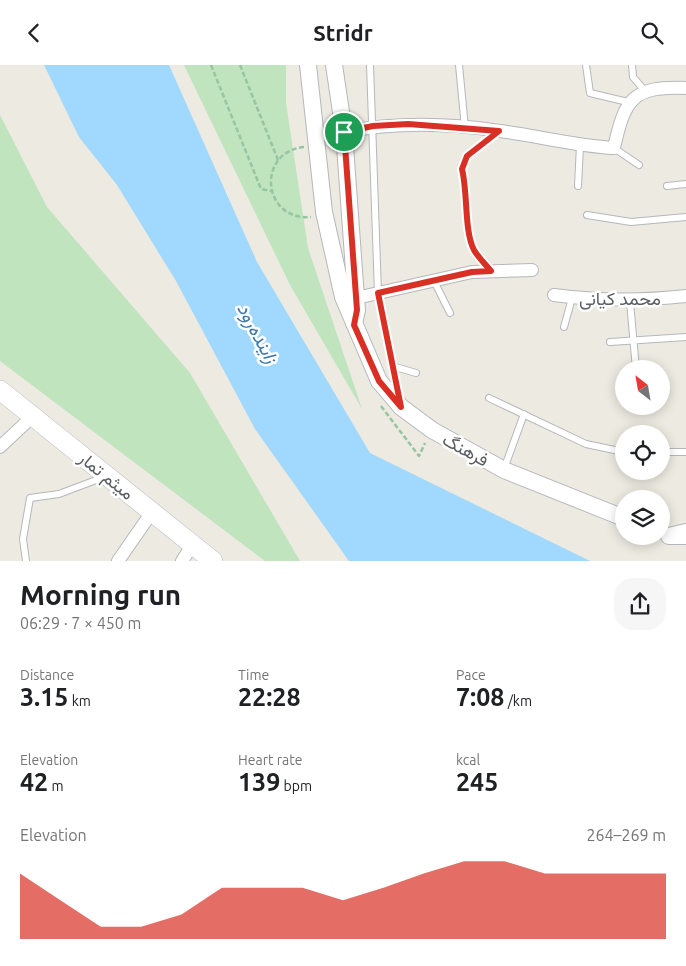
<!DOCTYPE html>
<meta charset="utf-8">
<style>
body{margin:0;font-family:Ubuntu,Vazirmatn,sans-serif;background:#f6f6f6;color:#202124;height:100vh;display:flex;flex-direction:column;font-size:19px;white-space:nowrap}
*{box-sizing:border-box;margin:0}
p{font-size:16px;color:#757577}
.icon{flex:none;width:28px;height:28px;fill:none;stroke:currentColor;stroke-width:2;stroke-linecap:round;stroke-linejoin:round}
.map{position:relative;height:496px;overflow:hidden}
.details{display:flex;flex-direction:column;background:#fff;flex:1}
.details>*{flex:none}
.needle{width:32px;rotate:329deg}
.tools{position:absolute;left:615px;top:295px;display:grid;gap:10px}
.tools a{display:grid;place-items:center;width:55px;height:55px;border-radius:50%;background:#fff;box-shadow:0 2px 12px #0003;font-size:25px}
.pin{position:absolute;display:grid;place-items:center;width:42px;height:42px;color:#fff;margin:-21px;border:2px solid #fff;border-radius:50%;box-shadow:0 1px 5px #0007}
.round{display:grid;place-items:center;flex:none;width:52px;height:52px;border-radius:20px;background:#f6f6f6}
.overview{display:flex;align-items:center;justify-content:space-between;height:85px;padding:0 20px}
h1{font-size:28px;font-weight:600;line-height:38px}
.figures{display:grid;grid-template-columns:repeat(3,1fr);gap:8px;height:85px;padding:5px 20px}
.figures div{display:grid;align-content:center}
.figures b{font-size:25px;font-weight:600}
.figures small{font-size:14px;font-weight:400}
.figures p{font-size:14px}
.chart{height:140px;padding:10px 20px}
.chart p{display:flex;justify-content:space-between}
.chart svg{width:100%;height:90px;margin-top:5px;fill:#d93025;opacity:.7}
header{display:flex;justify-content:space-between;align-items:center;height:65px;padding:0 20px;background:#fff;font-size:22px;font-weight:600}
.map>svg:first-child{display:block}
</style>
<header><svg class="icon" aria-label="back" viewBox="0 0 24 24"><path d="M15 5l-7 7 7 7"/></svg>Stridr<svg class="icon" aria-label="search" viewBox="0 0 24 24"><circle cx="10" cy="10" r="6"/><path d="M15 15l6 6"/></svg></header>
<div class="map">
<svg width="686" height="496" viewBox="0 0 686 496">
<rect width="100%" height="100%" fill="#edeae1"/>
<g fill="#bfe4be">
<path d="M184,0h102v38l22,145 54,161 -72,-124z"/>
<path d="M0,50l47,92 143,166 110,188h-35l-265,-200z"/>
</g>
<path fill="#a0d8fe" d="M44,0h125l88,197 113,191 220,108h-241l-94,-132 -79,-148 -59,-96 -38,-48z"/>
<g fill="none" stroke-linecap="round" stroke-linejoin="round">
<defs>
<g id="service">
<path d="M370,0l8,228 21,104"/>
<path d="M459,0l6,63"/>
<path d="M586,0l4,28 38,9"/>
<path d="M632,0l1,12 12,14"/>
<path d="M614,83l25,17"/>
<path d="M578,121l2,-41"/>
<path d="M667,121l19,-2"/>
<path d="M587,150l44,7 55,-5"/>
<path d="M490,205c-5,-6 -14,-14 -17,-22 -9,-25 -4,-53 -11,-79l5,-13 31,-25"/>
<path d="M434,216l16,32"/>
<path d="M630,237l6,67"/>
<path d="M564,262l8,-29"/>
<path d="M610,277l76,-5"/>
<path d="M392,301l24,7"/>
<path d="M489,333l97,46 38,8"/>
<path d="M661,387h25"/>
<path d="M504,404l20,-55"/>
<path d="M26,496l-3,-22 7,-41 29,-4 45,-17"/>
</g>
<g id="minor">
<path d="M344,67c51,-10 104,-9 156,-1 38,5 76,15 114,17 11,-50 19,-62 72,-60"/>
<path d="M554,230c45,6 87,6 132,1"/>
<path d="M356,233l116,-26 60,-2"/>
<path d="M0,382l33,-31"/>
<path d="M118,496l34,-49"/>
<path d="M182,496l11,-17"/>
</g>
<g id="tertiary">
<path d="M308,0l16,147 19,85 36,84 22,26 31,23 72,40 120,48"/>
<path d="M334,0l10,67 12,166 1,12 -3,13"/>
<path d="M686,467l-17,4h17"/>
</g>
<path id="secondary" d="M0,325l213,171"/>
</defs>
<use href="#service" stroke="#b4b8bc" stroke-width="8"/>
<use href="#minor" stroke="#b4b8bc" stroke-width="14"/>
<use href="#tertiary" stroke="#b4b8bc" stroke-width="18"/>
<use href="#secondary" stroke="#b5b9be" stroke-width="20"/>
<g stroke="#97c5a2" stroke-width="2.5" stroke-dasharray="5 2.5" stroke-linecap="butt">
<path d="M211,0l50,124 10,2"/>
<path d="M240,0l38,95"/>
<path d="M304,82c-48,5 -42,74 7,70"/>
<path d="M381,341l38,50 6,-13"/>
</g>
<use href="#service" stroke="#fff" stroke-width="6"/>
<use href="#minor" stroke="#fff" stroke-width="12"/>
<use href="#tertiary" stroke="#fff" stroke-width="16"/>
<use href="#secondary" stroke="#fff" stroke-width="19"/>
</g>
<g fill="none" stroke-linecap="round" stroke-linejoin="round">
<defs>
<path id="route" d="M408,59l91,7 -32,25 -5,13c6,24 2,62 12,81 4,7 12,15 17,21l-19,1 -94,21 23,114 -22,-26 -25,-56 3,-15 -13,-178 29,-6z"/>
</defs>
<use href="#route" stroke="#fff" stroke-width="10"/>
<use href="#route" stroke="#d93025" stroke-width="6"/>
</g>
<g text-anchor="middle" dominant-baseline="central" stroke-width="5" stroke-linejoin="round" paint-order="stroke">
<g font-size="18" fill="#5a5e62" stroke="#fff">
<text x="620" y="233">محمد کیانی</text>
<text transform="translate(466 384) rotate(29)">فرهنگ</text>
<text transform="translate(107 410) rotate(39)">میثم تمار</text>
</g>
<g font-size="19" font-style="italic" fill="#3e79af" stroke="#fff">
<text transform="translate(258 268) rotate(62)">زاینده‌رود</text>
</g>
</g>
</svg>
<div class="tools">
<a><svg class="needle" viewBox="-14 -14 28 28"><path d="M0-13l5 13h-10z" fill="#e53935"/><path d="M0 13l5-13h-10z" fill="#757577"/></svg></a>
<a><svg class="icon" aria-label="locate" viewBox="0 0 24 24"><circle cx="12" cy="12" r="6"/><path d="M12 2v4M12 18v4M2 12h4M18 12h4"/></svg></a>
<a><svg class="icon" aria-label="layers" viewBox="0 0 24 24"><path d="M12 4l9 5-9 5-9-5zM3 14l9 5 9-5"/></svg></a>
</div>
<div class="pin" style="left:344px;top:67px;background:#1e9e55"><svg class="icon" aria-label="arrive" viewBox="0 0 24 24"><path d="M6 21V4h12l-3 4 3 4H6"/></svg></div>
</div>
<section class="details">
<div class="overview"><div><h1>Morning run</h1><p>06:29 · 7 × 450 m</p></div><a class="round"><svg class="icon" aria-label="share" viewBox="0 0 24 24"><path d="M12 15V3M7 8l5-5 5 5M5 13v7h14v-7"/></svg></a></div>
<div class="figures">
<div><p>Distance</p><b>3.15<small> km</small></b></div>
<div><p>Time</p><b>22:28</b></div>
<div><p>Pace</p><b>7:08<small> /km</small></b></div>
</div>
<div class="figures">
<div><p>Elevation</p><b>42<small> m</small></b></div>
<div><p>Heart rate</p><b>139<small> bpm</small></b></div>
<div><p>kcal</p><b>245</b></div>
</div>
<div class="chart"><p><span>Elevation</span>264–269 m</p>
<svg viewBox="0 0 160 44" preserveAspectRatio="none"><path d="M0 44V12L10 25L20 38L30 38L40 32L50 19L60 19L70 19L80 25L90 19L100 12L110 6L120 6L130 12L140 12L150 12L160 12V44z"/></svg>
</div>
</section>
